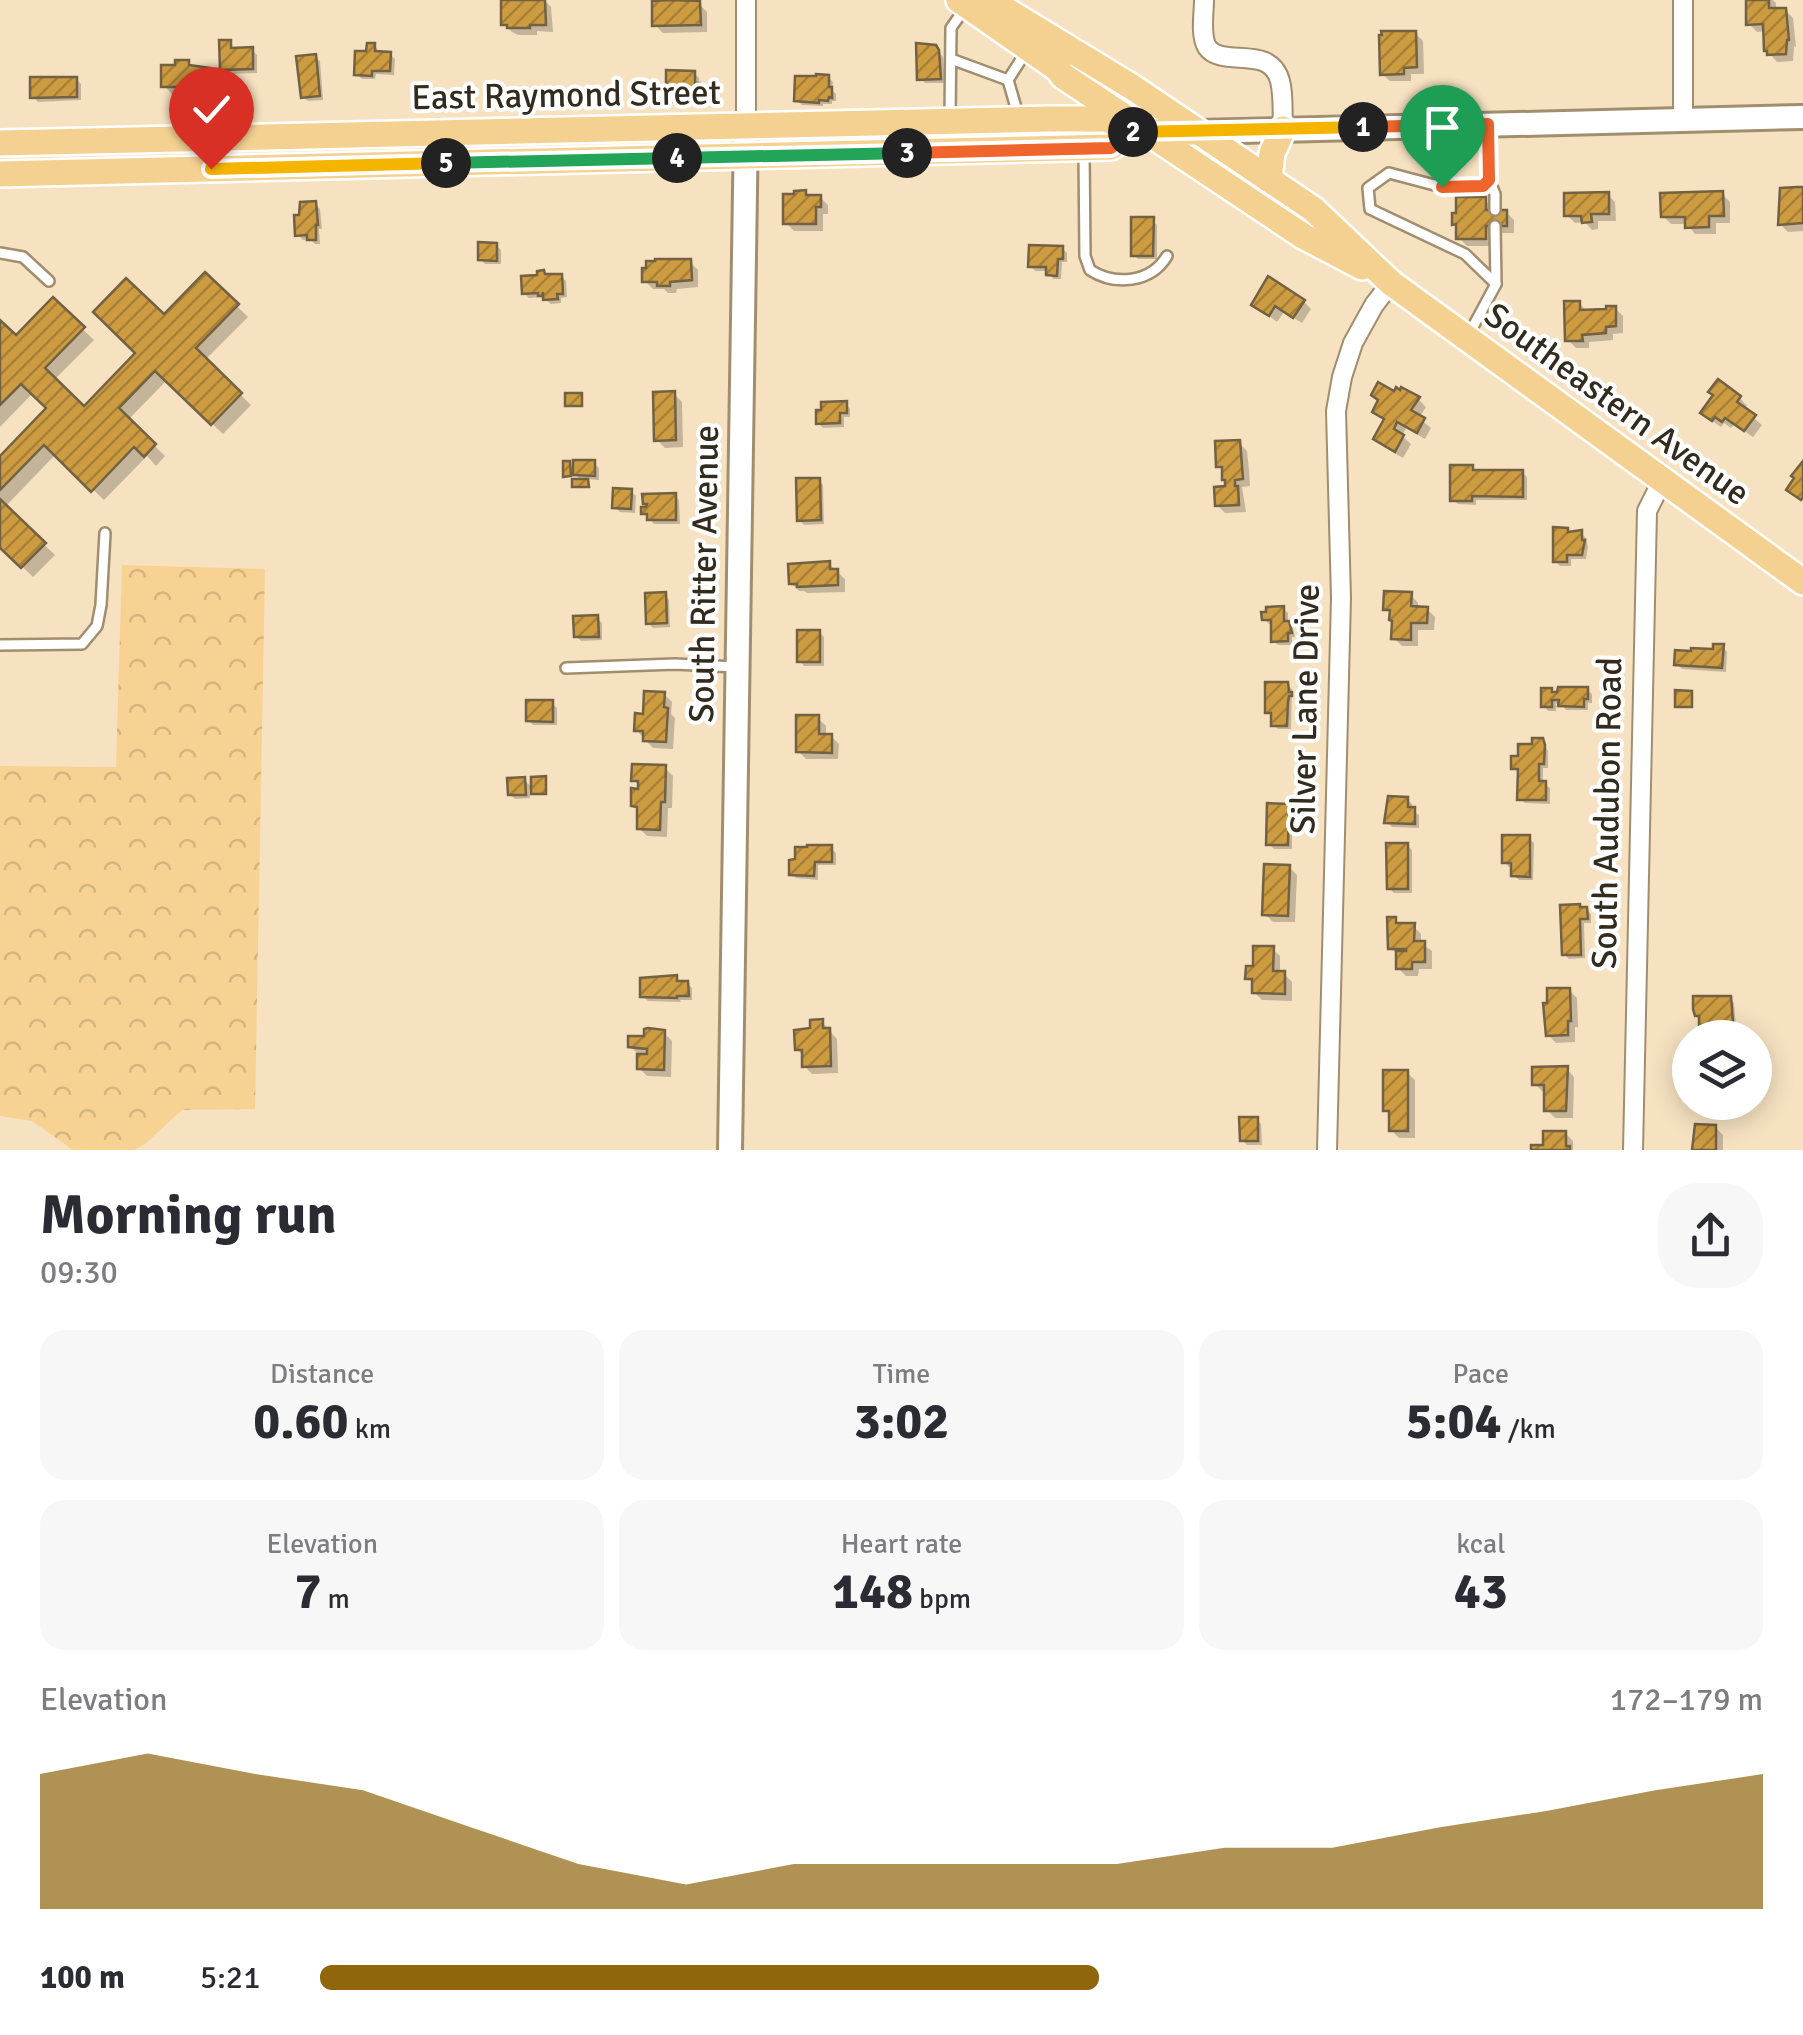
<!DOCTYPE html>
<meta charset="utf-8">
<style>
body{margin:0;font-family:Signika,sans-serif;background:#f7f7f7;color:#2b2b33;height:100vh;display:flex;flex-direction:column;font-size:38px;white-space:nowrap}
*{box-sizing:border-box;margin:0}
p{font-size:32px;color:#7c7c81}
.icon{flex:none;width:55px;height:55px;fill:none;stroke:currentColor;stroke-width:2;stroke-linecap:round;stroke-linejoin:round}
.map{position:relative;height:1150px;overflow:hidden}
.panel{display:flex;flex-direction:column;background:#fff;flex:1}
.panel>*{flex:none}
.fabs{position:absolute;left:1672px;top:1020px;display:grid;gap:20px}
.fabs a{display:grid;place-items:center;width:100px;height:100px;border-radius:50%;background:#fff;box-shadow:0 5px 25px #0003;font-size:50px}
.pin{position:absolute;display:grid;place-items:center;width:85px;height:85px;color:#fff;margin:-102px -42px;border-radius:50% 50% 50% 0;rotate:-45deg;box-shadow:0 0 10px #0007}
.pin .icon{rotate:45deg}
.km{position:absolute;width:50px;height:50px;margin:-25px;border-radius:50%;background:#222;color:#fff;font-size:28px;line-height:50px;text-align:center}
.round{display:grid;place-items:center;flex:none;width:105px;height:105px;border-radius:40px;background:#f7f7f7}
.summary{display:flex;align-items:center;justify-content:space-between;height:170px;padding:0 40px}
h1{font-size:55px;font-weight:700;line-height:75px}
.stats{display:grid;grid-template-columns:repeat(3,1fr);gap:15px;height:170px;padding:10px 40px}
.stats div{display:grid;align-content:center;border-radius:25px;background:#f7f7f7;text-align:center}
.stats b{font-size:50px;font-weight:700}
.stats small{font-size:28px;font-weight:400}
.stats p{font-size:28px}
.chart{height:280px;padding:20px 40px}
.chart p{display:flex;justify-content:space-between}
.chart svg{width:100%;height:180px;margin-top:10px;fill:#8f660c;opacity:.7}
ul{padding:0 40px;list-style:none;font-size:32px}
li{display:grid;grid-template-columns:160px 120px 1fr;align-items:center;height:75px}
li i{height:25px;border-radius:12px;background:#8f660c}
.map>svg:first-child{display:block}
</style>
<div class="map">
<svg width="1803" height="1150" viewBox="0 0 1803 1150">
<defs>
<pattern id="forest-crowns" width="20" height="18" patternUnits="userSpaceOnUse" patternTransform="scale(2.5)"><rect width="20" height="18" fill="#f8d292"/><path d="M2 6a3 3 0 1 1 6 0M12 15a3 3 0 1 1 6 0" fill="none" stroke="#d5b47d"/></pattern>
<pattern id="building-hatch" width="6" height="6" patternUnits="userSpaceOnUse" patternTransform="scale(2.5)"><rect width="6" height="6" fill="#cd9c41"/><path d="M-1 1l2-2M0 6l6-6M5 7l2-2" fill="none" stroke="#a77f36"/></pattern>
</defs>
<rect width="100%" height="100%" fill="#f6e2c1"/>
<path fill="url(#forest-crowns)" d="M122,565l143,4 -10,540 -73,1 -37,34 -11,6h-61l-41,-29 -32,-5v-350l116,1z"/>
<g fill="#0003">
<path d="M504,0h40l7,7 2,25 -16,-1v4h-19l-6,-3 -8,-8z"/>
<path d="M1748,0h25l3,3v8l9,-1 8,8 3,29 -2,-1 -1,15 -16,1 -11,-12v-19l-9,1 -8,-8z"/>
<path d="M699,4l8,8v20l-44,1 -8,-8z"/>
<path d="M1415,33l8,8 1,33h-13v7h-21l-8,-7z"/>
<path d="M230,43l5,7h17l5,5v18l-29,1 -5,-5z"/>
<path d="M374,45l4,5v4h12l5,5 -1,16 -18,-1 -1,5h-13l-5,-5z"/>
<path d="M935,47l8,10 2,26h-20l-5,-5z"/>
<path d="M315,57l5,4 3,39 -15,1 -5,-4z"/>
<path d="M188,62l6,6 16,2 8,8v11l-27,3v2h-19l-8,-8 13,-19z"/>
<path d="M694,73l5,5v7l5,5v5l-6,-1v12l-21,-1 -5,-4 1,-12 -5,-5z"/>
<path d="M828,77l5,5 -1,8 4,4v7h-4v3h-9v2l-21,-1 -5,-5z"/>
<path d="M76,79l5,5v16l-43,2 -5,-5z"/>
<path d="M1803,189v42l-15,1 -8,-8z"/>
<path d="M805,193l4,4h11l8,8v9h-5v17h-29l-8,-8z"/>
<path d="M1607,194l8,8 1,19h-18v8l-6,1 -7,-8 -10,1 -8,-8z"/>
<path d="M1722,194l8,8v21h-14v11h-21l-8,-10h-16l-8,-8z"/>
<path d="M1485,200l8,8v4h13l8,8v13h-21v13h-26l-8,-8v-10l-4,-4z"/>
<path d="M315,204l5,5 2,20h-3l1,15h-5l-5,-5 -7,1 -5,-5z"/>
<path d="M1152,220l5,5v34h-19l-5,-4z"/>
<path d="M496,245l5,5v14h-16l-4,-5z"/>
<path d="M1062,248l5,5v9h-5l-1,17h-8l-5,-8h-13l-4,-5z"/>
<path d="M690,262l8,8v17l-21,2 -1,4h-8l-4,-4h-11l-8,-8z"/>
<path d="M205,275l43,42 -43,43 46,45 -28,29 -56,-54 -39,40 37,36 -9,10 -9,-10 -43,44 -48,-46 -51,53 50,48 -22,22 -33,-32v-86l49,-50 -16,-16 -33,34v-104l16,16 37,-38 41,39 -40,40 30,29 55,-56 25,-35z"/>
<path d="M561,276l5,5 1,16 -6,1v5l-10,1 -9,-7 -13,1 -5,-5 24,-16z"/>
<path d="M1303,301l8,8 -9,14 -18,-11 -7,10 -23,-18z"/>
<path d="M1579,303l9,9 27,-4 8,8v17l-10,1v6l-24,2v6h-13l-8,-8z"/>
<path d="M674,394l8,8 1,45 -18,1 -8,-8z"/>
<path d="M1715,395l25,3 7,8 -3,4 18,15 -9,12 -19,-13 -3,4 -7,-5 -3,4 -10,-7z"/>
<path d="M1418,399l8,8 -7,11 12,10 -6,11 -19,-11 -4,8 9,8 -8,14 -19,-11 -8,-8 10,-18 -11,-9z"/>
<path d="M846,404l4,5v8h-6v10l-21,1 -5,-5z"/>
<path d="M1239,443l8,8 2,19 1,16 -8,1 4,25 -21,1 -8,-8 11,-17 -3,-16 -7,-6z"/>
<path d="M594,463l5,5v12l-14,-1 4,4v5h-13l-2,-2 9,-4 -12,-12v7l-5,-2 3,-11 6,6z"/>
<path d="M1471,468l5,4h46l5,5v23h-51v5l-18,-1 -5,-4z"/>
<path d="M818,480l5,5 1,39 -20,1 -5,-5z"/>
<path d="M631,491l5,5 -1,17 -15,-1 -5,-5z"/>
<path d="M675,495l4,5 1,24h-26l-10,-11 7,-4 -6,-6z"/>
<path d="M1567,530l4,4 10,-1 5,5 2,9 -2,12h-15v7h-11l-5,-5z"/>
<path d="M829,564l16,15v13l-38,1 -3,-2h-5l-8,-8z"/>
<path d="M665,595l4,5 1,27 -17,1 -5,-5z"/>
<path d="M1411,595l7,8v6h9l8,8 -1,13h-16v16h-16l-8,-8 -2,-23 -6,-6z"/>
<path d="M1283,609l5,4v10l5,5 2,9h-3v8h-14l-5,-4v-17h-4l-5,-5z"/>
<path d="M597,618l5,5v17l-21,1 -5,-5z"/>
<path d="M819,632l5,5v29h-20l-4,-5z"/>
<path d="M1723,647l4,5 -1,20 -44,-3 -5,-5 38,-12z"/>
<path d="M1287,684l5,5 -1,40h-13l-5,-4v-8l-6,-6z"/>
<path d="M1587,689l5,5v9h-4v7h-22l-5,-6h-5v7h-8l-4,-5 7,-16 4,4z"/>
<path d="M664,694l8,8 -1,12 4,4 -2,31 -20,-1 -17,-18z"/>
<path d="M552,703l5,5v17h-24l-5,-5z"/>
<path d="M818,718l8,8v10h5l8,8 -1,15h-32l-8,-8z"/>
<path d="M1542,740l6,11v17h-5v15l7,5v16l-25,-1 -5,-4 -2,-26 -4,-5z"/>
<path d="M665,768l8,8 -1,32h-4l-1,29 -20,-1 -8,-8v-16l-6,-7 7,-19 -6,-6z"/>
<path d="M545,779l2,16h-12l-6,-6 1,9 -15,1 -5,-5 14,-14 10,9z"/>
<path d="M1407,799l5,5 -1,6 8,5v13l-27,-1 -5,-5z"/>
<path d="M1288,806l4,5v38h-18l-5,-5z"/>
<path d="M1529,838l5,5 -1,37h-14l-5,-5v-8h-5l-5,-5z"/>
<path d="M1407,845l5,5v43h-18l-5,-5z"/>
<path d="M831,848l5,5v12h-18v15l-22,-2 -4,-4 5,-12z"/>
<path d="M1289,867l8,8 -2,47h-22l-8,-8z"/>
<path d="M1563,907l23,2 5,5v9h-7l1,35 -16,1 -5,-5z"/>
<path d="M1395,920l5,5 13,1 8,8v9l11,8v18h-13l-1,7h-12l-8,-8v-12l-7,-8z"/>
<path d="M1273,949l7,7v18h4l8,8v19l-30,-1 -8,-8 1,-8 -7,-6z"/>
<path d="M676,978l5,5h6l5,5v12h-12l1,2 -33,-1 -5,-5z"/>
<path d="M1569,990l8,8 1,29h-3v15l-19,1 -8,-8 2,-30z"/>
<path d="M1730,998l4,5 2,24 -29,2 -9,-14z"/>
<path d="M822,1022l15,17 1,34 -26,1 -8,-8v-9l-7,-8z"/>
<path d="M664,1033l8,8 -1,36 -24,-1 -8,-8v-13l-9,-9z"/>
<path d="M1567,1069l7,8 -1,41h-18l-8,-8v-18h-4l-8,-8z"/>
<path d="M1407,1073l8,7v58h-16l-8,-8 1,-14 -7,-6z"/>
<path d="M1699,1102h23v9l-18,1 -4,-5z"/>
<path d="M1257,1120l4,4 1,21h-15l-5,-5z"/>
<path d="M1715,1127l8,8v15h-28z"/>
<path d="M1565,1133l8,8v9h-39z"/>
</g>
<g fill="url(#building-hatch)" stroke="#736143" stroke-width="2.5">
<path d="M501,0h44l1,25h-16v3h-23v-3h-6z"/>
<path d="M671,0l29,1 1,24 -49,1v-25z"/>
<path d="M1746,0h23v8h17l3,32h-2l-1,14 -19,1v-4h-3l-1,-27 -17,1z"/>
<path d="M1381,31h35l1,36 -13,1v6l-24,1 -1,-40h3z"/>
<path d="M219,40h12v8l22,-1v22l-33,1z"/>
<path d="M367,43h8v8l16,1 -1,19h-18v5l-18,-1 1,-24h11z"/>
<path d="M916,43l20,2 3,5 2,29 -24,1z"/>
<path d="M316,54l4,42 -19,2 -5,-42z"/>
<path d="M175,60h14v5l22,3v14l-27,3v2h-23v-22h14z"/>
<path d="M666,70l29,1v12h5v8h-6v11h-24v-17h-4z"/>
<path d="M816,74l13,1v12h3v11l-3,-1 -1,4 -9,-1v3l-25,-2 1,-25h21z"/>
<path d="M30,77h47v20l-47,1z"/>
<path d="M1797,187h6v36l-25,2 2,-37z"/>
<path d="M806,190v5h15v12h-5v17h-33v-30h11v-3z"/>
<path d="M1723,191l1,25h-15v11l-24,1v-11h-24l-1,-24z"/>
<path d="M1609,192v22h-18l1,8 -10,1 -1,-7h-17v-23z"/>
<path d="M1456,197h30v13h21v16h-21v13h-30v-15l-4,1v-12h4z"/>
<path d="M316,201l2,24h-2v15h-9v-5l-12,1 -1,-21h5l1,-13z"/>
<path d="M1131,217h23l-1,39h-22z"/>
<path d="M478,242l19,1v18l-19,-1z"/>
<path d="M1029,245l34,1v13h-5l-1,17 -11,-1v-8h-18z"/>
<path d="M655,259h36l1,21 -22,2v4h-13v-4h-15v-14h4v-7h9z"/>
<path d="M544,270l1,4h17l1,20h-6l1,5 -15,1v-8l-1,4h-4v-3l-16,1 -1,-18 16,-1v-4z"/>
<path d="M205,272l34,32 -43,44 46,45 -31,32 -56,-54 -36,37 37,36 -12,13 -10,-10 -43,45 -47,-47 -44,45v-34l46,-48 -25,-24 -21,21v-85l16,15 37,-38 32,30 -40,41 39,38 51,-53 -42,-41 33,-34 38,36z"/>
<path d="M1268,276l37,24 -12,18 -18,-12 -6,10 -18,-11z"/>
<path d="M1564,301h16v9l26,-1v-3h10v20l-10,1v6l-24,2 1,6h-18z"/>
<path d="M1718,379l23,17 -4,6 19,13 -12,16 -19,-13 -3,4 -7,-5 -3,4 -12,-8 13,-18 -5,-3z"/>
<path d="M1378,382l16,9 2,-4 4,3 1,-3 19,10 -9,13 14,8 -8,15 -20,-11 -3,7 10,6 -9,17 -22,-13 11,-20 -12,-7 6,-12 -7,-5z"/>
<path d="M675,391l1,49 -22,1 -1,-49z"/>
<rect x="565" y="393" width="17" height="13"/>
<path d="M847,401v12h-7v10l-24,1v-14h5v-8z"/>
<path d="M1240,440l3,39 -8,1v6h3l1,19 -24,1 -1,-19 11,-1v-6h-3v-13h-6l-1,-26z"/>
<path d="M573,460h22v16l-22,-1z"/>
<path d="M563,461h7l1,15 -8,1z"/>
<path d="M1803,461v36l-2,3 -15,-10 8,-12 -3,-2z"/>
<path d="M1450,465h23v5h50v27l-51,-1v5h-22z"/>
<path d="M796,478h24l1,42 -24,1z"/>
<path d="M572,479h16l1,8h-17z"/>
<path d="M613,488l19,1 -1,20 -19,-1z"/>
<path d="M676,493v27h-29v-6h-6v-7h5l1,-3h-4l-1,-10z"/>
<path d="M0,499l46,44 -25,25 -21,-20z"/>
<path d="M1553,527l15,1v4l14,-2v10h3l-3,15h-15v7h-14z"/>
<path d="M830,561v8h8v16l-41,2v-3h-8l-1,-20z"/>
<path d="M1384,591l28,1 -1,14 17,1 -1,16h-16v17l-20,-1 1,-18 -3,-1 1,-10h-7z"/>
<path d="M666,592l1,31 -21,1 -1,-31z"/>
<path d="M1284,606v15h5l3,12h-4v8l-17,1v-22h-9l-1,-8h5v-5z"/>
<path d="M598,615l1,22h-25l-1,-21z"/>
<rect x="797" y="630" width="23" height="32"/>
<path d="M1713,644h11l-2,24 -48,-3 1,-15 16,1v-3l22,1z"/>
<path d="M1265,682h23l1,10h3v4h-3l-1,6 -1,24h-16v-13h-6z"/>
<path d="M1558,687h30v12h-4v8l-26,-1 1,-6h-7v7h-11v-19h11v4h5z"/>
<path d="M1675,690l17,1v16h-17z"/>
<path d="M644,691l21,1 -1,15 4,1 -2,34 -23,-1v-10h-9l1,-18 8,1z"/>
<path d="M526,700h27v22l-27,-1z"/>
<path d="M796,715h23v19h13v19l-36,-1z"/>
<path d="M1532,738h11l2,7 -1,19h-5v17h7v19h-29l1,-31h-7v-13h7v-12h14z"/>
<path d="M632,764l34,1 -1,37h-4l-1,28 -23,-1v-22l-6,-1v-18l7,1v-8h-7z"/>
<path d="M546,776v18h-15v-17z"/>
<path d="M525,777l1,18h-18l-1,-17z"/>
<path d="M1388,796l20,1v10h7v17l-31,-1z"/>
<path d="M1267,803l22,1 -1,41h-22z"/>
<path d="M1502,835h28v42l-19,-1v-13h-9z"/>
<path d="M1386,843h22v46h-21z"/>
<path d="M807,845h25v17h-17l-1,14 -25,-1v-15l6,-1v-12h12z"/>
<path d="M1264,864l26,1 -2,51 -26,-1z"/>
<path d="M1580,904v3h7l1,12h-8l1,36h-19l-2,-50z"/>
<path d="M1387,917h9v6h19l-1,18h11v21h-13v7h-16v-18h10v-2h-18z"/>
<path d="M1253,946h21l-1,25h12v23l-33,-1v-14h-7l1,-13h7z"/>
<path d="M677,975v6h11l1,15h-12v2l-37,-1v-19z"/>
<path d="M1547,988h23l1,33h-3v14l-22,1 -3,-33h4z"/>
<path d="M1693,996h38l2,27 -34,2v-9h-4l-2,-7z"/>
<path d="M823,1019v9h7l1,38 -29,1v-17h-7l-1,-20 16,-2v-8z"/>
<path d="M648,1028l17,2 -1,40 -27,-1v-15h10v-5l-19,-2v-11h16v-7z"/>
<path d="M1568,1066l-2,45h-22v-26h-12v-18z"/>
<path d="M1383,1070h25v61h-19v-20h-6z"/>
<path d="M1697,1102h21v5l-21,1z"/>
<path d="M1239,1117h19v24h-18z"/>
<path d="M1695,1124l21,1v25h-24z"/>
<path d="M1543,1131h23v15h4v4h-39v-5h12z"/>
</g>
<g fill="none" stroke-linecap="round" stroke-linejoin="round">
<defs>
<g id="lane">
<path d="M951,59l57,21"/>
<path d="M950,118l1,-90 14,-20"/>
<path d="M1019,118l-11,-38 19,-30"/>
<path d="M1084,151l1,105 5,14c25,16 61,13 77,-14"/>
<path d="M1489,180l6,14v16"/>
<path d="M1495,226l1,58"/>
<path d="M0,253l23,4 26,24"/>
<path d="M1468,336l28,-52 -31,-30 -95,-45 -2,-21 21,-15 53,14 41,-1 6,-6 -1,-51"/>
<path d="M0,645l82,-1 15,-18 4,-21 4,-72"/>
<path d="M566,668l109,-4 60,3"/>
</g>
<g id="street">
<path d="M1204,0c0,13 -4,35 3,47 15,22 63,-4 73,34 4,15 2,33 3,48"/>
<path d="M1683,120v-120"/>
<path d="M746,127v-127"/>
<path d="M1327,1150l14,-552 -5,-187 6,-34 11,-34 21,-38 17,-22"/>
<path d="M1633,1150l14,-639 15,-30"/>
</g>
<g id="secondary">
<path d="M1198,132l605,-15"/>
<path d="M730,1150l16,-1023"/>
</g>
<g id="primary">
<path d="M959,0l99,69 5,7 240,160 59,31"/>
<path d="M989,0l143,87 181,122 78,74 412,299"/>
<path d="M0,143l1048,-24h59l23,13h68"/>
<path d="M0,174l1111,-27 19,-15"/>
<path d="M1269,179l3,-26 11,-24"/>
</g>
</defs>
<use href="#lane" stroke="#a18e6f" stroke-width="14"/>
<use href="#street" stroke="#a18e6f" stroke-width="22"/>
<use href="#secondary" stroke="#a18e6f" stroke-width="28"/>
<use href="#primary" stroke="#fff" stroke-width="30"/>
<use href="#lane" stroke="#fff" stroke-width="9"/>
<use href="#street" stroke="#fff" stroke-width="18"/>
<use href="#secondary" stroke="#fff" stroke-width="22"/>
<use href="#primary" stroke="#f4d191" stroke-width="25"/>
</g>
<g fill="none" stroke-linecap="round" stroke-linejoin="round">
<defs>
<path id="split-1" d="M1363,127l125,-3 1,56 -6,6 -41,1"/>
<path id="split-2" d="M1133,132l230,-5"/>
<path id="split-3" d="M907,153l204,-5 22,-16"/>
<path id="split-4" d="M677,158l230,-5"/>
<path id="split-5" d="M446,163l231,-5"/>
<path id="split-6" d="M211,169l235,-6"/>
</defs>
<use href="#split-1" stroke="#fff" stroke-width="20"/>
<use href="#split-2" stroke="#fff" stroke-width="20"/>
<use href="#split-3" stroke="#fff" stroke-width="20"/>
<use href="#split-4" stroke="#fff" stroke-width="20"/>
<use href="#split-5" stroke="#fff" stroke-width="20"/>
<use href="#split-6" stroke="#fff" stroke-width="20"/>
<use href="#split-1" stroke="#f0652b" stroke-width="12"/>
<use href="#split-2" stroke="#f5b400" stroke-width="12"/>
<use href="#split-3" stroke="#f0652b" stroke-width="12"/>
<use href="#split-4" stroke="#22a559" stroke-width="12"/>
<use href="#split-5" stroke="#22a559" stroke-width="12"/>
<use href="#split-6" stroke="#f5b400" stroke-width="12"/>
</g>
<g text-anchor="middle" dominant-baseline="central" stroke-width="8" stroke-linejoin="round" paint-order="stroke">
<g font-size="35" fill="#332b1e" stroke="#fff">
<text transform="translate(566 95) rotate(-1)">East Raymond Street</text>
<text transform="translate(1617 404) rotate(36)">Southeastern Avenue</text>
<text transform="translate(704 574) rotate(-89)">South Ritter Avenue</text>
<text transform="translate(1305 709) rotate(-89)">Silver Lane Drive</text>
<text transform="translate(1607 813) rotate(-89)">South Audubon Road</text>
</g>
</g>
</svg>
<div class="fabs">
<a><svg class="icon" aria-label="layers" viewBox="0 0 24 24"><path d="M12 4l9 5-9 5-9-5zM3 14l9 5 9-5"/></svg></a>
</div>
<div class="pin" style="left:1442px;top:187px;background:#1e9e55"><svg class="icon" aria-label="arrive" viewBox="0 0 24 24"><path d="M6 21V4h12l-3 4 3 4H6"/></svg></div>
<div class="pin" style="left:211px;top:169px;background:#d93025"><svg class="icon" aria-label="check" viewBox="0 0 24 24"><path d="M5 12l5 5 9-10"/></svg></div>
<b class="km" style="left:1363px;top:127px">1</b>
<b class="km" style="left:1133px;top:132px">2</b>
<b class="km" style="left:907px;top:153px">3</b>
<b class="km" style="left:677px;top:158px">4</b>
<b class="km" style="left:446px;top:163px">5</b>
</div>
<section class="panel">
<div class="summary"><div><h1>Morning run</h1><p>09:30</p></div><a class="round"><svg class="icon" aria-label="share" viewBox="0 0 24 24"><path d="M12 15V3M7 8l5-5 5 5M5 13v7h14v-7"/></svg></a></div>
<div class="stats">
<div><p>Distance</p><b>0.60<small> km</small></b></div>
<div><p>Time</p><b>3:02</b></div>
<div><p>Pace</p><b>5:04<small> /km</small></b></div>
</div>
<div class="stats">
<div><p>Elevation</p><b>7<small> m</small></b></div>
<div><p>Heart rate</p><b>148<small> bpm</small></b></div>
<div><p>kcal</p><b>43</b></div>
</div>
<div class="chart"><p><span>Elevation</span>172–179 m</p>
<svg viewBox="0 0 160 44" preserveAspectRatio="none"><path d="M0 44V11L10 6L20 11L30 15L40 24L50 33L60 38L70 33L80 33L90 33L100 33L110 29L120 29L130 24L140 20L150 15L160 11V44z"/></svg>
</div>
<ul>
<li><b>100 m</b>5:21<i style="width:54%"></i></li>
</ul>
</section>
